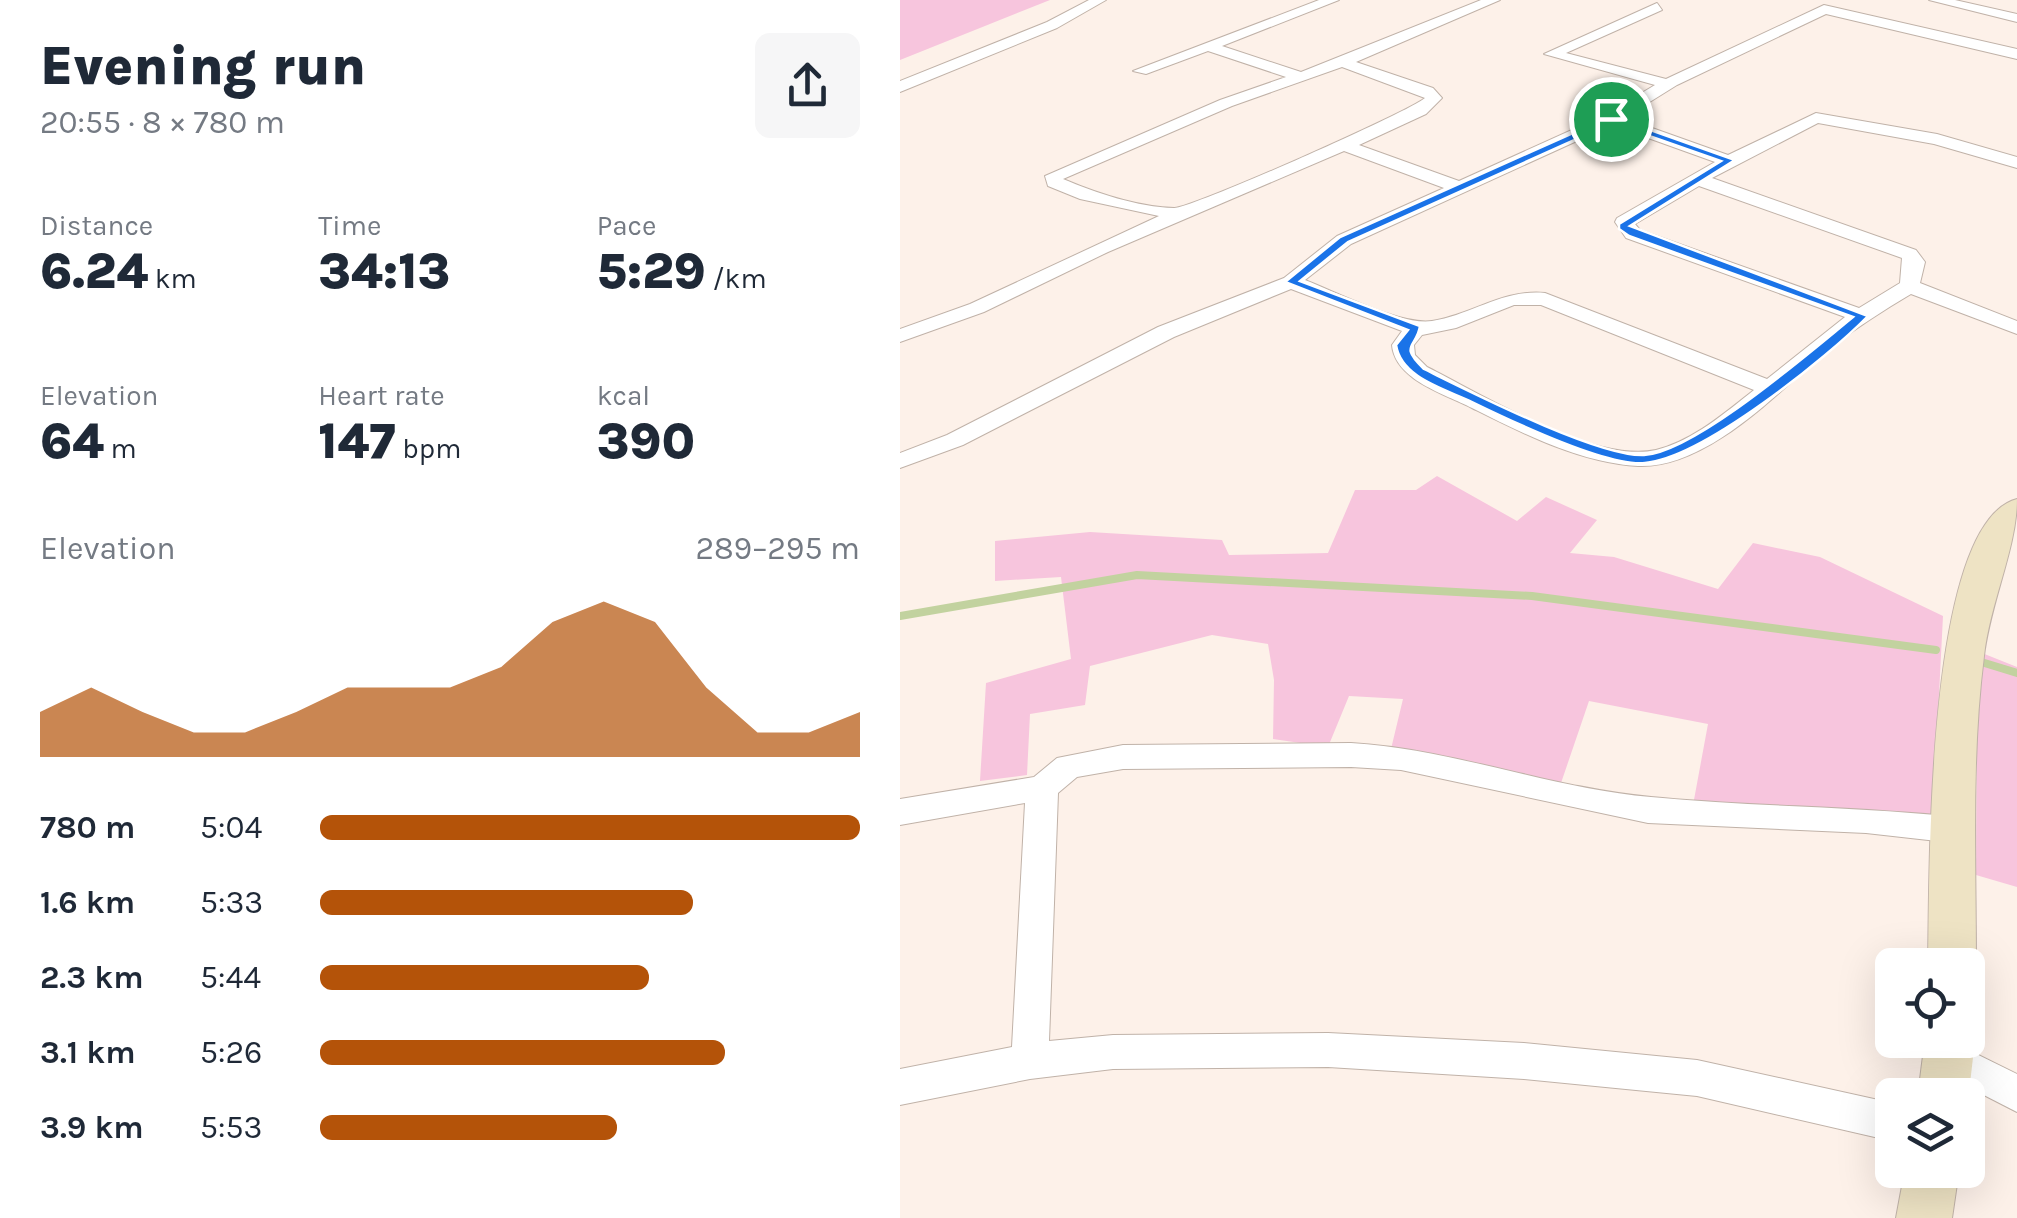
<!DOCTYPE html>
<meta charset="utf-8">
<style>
body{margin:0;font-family:Karla,sans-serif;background:#f6f6f7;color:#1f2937;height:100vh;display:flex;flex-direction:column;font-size:38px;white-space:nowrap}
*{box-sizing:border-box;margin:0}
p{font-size:32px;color:#747a83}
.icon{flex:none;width:55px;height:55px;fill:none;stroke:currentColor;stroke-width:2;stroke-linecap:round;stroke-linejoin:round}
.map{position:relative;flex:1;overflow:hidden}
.drawer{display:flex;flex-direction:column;background:#fff;width:900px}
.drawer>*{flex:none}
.fabs{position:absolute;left:975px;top:948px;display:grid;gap:20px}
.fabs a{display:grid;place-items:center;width:110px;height:110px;border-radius:15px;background:#fff;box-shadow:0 10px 40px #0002;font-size:50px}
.pin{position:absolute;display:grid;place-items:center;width:85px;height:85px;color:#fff;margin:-42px;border:5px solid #fff;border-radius:50%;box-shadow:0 2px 10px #0007}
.round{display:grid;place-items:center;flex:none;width:105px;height:105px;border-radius:15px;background:#f6f6f7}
.headline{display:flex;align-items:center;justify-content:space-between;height:170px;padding:0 40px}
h1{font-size:55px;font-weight:800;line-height:75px}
.figures{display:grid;grid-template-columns:repeat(3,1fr);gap:15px;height:170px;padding:10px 40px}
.figures div{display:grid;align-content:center}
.figures b{font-size:50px;font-weight:800}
.figures small{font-size:28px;font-weight:400}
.figures p{font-size:28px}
.chart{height:280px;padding:20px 40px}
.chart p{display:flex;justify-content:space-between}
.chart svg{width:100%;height:180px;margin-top:10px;fill:#b45309;opacity:.7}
ul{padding:0 40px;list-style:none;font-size:32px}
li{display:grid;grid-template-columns:160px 120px 1fr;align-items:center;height:75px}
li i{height:25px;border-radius:12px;background:#b45309}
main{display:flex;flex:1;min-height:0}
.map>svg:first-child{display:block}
</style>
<main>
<section class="drawer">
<div class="headline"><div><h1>Evening run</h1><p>20:55 · 8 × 780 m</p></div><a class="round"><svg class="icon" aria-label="share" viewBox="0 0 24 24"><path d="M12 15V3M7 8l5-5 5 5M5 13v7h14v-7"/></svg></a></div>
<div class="figures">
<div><p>Distance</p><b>6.24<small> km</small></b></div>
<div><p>Time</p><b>34:13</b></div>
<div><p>Pace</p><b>5:29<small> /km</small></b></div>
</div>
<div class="figures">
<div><p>Elevation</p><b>64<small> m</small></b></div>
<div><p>Heart rate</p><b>147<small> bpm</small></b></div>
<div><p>kcal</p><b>390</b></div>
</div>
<div class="chart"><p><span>Elevation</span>289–295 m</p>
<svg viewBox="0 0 160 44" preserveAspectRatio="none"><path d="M0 44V33L10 27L20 33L30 38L40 38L50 33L60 27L70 27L80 27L90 22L100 11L110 6L120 11L130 27L140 38L150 38L160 33V44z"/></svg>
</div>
<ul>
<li><b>780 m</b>5:04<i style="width:100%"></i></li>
<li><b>1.6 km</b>5:33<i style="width:69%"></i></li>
<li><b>2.3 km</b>5:44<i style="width:61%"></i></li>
<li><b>3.1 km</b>5:26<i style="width:75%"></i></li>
<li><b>3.9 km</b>5:53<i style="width:55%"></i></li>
</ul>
</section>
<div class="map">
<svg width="1117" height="1218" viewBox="0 0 1117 1218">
<rect width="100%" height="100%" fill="#fdf1e9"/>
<g fill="#f7c5dd">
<path d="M0,0h150l-150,60z"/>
<path d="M537,476l80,45 29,-24 51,23 -27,33 44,4 104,32 35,-46 67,14 123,59 -11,217 -241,-17 17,-92 -119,-23 -28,82 -170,-34 12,-50 -54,-3 -21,51 -55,-8 1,-59 -6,-36 -56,-9 -122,31 -5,39 -55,9 -3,61 -47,6 6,-98 85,-24 -10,-82 -66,4v-40l95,-9 132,8 7,15 99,-2 27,-63h61z"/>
<path d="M1082,653l35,14v220l-41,-12 1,-180z"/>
</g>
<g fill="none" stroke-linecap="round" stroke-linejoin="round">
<g stroke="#c2d29f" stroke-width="8">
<path d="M0,616l237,-41 395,21 404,54"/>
<path d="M1078,661l39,12"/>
</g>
<defs>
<g id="street">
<path d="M189,0h17l-49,28 -157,64v-11l147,-59z"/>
<path d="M419,0h20l-117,46 79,26 180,-72h19l-144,62 77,26 9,10 -16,16 -67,31 100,36 146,-66 50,-30 -111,-31 113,-51 5,7 -96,43 100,26 158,-74 193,44v10l-191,-45 -149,71 -53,33 104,37 88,-42 121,21 80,23v11l-83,-24 -116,-21 -106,55 204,72 9,12 -5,21 97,38v13l-106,-40c-27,16 -52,32 -77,51 -51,41 -124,124 -196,121 -58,-3 -116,-33 -166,-58 -27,-14 -77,-28 -80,-63l10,-14 -111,-42 -117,48 -211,108 -63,23v-15l47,-18 211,-108 126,-49 53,-42 107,-48 -100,-37 -236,101 -124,60 -84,30v-13l70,-25 189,-88 -79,-17 -32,-13 -3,-10 175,-76 66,-23 -78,-26 -62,23 -13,-3zM442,67l83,31c-16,14 -235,111 -251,110 -36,-1 -78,-15 -111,-29l169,-73zM712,125l103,37 -98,56 -2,4 11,16 219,79 -78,62 -222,-86c-43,-4 -73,22 -113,28 -30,5 -96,-29 -127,-41l46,-36zM799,186l203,72 -2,25 -41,25 -219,-78 -5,-6zM614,305h27l213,85c-28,22 -61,51 -98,60 -62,14 -173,-55 -229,-83l-12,-12 -1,-10 8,-10 34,-7z"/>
<path d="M1029,0h26l62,14v8z"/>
<path d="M451,743c102,6 199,45 300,54 101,10 203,9 304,20l11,4 5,9 -5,9 -11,4 -89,-10 -218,-10 -247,-53 -50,-3 -228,2 -46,8 -19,16 -9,248 64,-6 215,-2 196,10 173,17 195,43v38l-195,-45 -173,-17 -196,-12 -215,2 -83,10 -130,26v-36l112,-22 13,-244 -125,22v-26l134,-22 23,-19 66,-13z"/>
<path d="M1050,1041l67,33v38l-80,-41 -6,-12 6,-12z"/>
</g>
<g id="secondary">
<path d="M1117,499c0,49 -27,103 -33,157 -13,102 -8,206 -8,309l-8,16v-16h-40c2,-82 -4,-442 89,-466z"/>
<path d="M1068,1024l7,16 -7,61v-6h-50l7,-55h43z"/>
<path d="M1005,1170h54l-7,48h-56z"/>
</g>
</defs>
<use href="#street" stroke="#c0b2a8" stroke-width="2"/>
<use href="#secondary" stroke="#c0b2a8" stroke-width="2"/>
<use href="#street" fill="#fff" fill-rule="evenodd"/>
<use href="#secondary" fill="#eee3c4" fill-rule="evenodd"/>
</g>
<path fill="#1a73e8" stroke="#fff" stroke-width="2.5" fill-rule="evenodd" d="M711,116l124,44 -105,66 238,90c-41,42 -165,142 -223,147 -38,4 -136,-43 -173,-61 -27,-13 -71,-24 -76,-57l12,-15 -123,-48 55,-45zM712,123l109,38 -102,63v5l10,7 224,81c-42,34 -158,135 -209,138 -46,2 -175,-64 -220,-86 -26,-25 -7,-21 -4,-43l-120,-45 48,-39z"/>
</svg>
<div class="fabs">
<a><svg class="icon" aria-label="locate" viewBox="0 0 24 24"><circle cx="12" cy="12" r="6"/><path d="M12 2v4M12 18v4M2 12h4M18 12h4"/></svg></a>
<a><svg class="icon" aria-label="layers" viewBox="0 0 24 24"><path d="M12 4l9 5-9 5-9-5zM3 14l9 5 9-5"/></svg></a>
</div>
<div class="pin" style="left:711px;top:119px;background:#1e9e55"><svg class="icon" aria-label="arrive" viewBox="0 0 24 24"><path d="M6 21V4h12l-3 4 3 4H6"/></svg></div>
</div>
</main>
